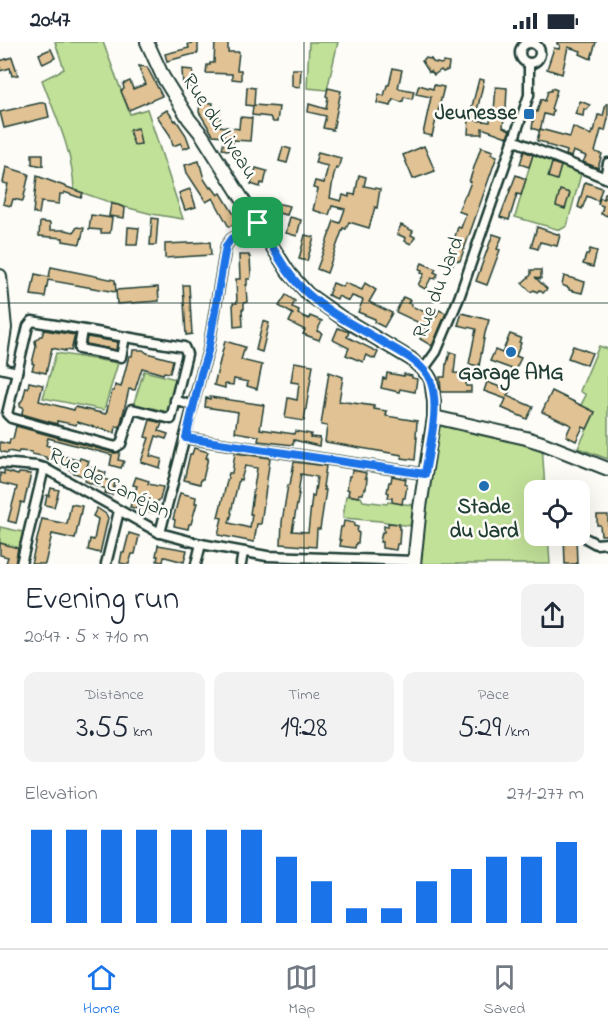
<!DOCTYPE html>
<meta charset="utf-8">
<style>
body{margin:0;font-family:"Indie Flower",sans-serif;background:#f2f2f3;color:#1f2937;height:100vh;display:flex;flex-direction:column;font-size:22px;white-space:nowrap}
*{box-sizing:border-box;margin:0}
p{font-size:20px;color:#747a83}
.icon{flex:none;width:33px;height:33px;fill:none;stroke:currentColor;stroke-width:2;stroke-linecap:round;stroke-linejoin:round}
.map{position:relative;height:522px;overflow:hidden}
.details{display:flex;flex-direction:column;background:#fff;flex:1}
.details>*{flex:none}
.controls{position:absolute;left:524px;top:438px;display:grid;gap:12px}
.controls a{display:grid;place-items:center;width:66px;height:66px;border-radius:12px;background:#fff;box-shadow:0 6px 24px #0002;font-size:30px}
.pin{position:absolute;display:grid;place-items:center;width:51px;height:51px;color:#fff;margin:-26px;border-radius:12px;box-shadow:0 3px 9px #0006}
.round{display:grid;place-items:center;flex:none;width:63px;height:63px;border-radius:12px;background:#f2f2f3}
.headline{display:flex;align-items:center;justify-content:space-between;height:102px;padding:0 24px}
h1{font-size:33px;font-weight:600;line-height:45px}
.metrics{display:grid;grid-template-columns:repeat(3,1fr);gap:9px;height:102px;padding:6px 24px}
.metrics div{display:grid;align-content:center;border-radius:12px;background:#f2f2f3;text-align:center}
.metrics b{font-size:30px;font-weight:600}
.metrics small{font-size:16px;font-weight:400}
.metrics p{font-size:16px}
.chart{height:168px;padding:12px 24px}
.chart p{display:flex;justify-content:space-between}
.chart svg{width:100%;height:108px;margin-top:6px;stroke:#1a73e8;stroke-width:6}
.status{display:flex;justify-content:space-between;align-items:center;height:42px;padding:0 30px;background:#fff;direction:ltr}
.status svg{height:16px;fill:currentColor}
.tab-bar{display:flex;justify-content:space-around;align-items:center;height:84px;border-top:2px solid #e0e1e3;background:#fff;font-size:16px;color:#747a83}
.tab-bar a{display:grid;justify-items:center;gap:3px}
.tab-bar .current{color:#1a73e8}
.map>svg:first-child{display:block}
</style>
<div class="status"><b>20:47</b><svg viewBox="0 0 49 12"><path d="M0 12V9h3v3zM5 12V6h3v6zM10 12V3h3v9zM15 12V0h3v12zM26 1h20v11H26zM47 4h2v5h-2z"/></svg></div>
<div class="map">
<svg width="608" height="522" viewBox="0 0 608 522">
<rect width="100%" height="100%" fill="#fdfcf7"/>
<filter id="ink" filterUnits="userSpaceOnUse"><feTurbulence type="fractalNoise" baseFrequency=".0167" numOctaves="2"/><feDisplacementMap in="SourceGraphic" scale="12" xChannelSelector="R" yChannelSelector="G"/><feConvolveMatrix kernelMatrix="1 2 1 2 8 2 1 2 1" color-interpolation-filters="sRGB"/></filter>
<g filter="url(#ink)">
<g fill="#c1e098" stroke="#708e66" stroke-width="1.5">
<path d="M55,0h48l27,72 17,-5 36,110 -31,-5 -31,-8 -47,-16c-1,-39 -19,-75 -32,-110l22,-11z"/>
<path d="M309,0h29l-11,48 -20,-2z"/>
<path d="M533,112l48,20 -14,52 -7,4 -45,-13z"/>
<path d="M599,304l9,3v110l-30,-11 17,-36 -14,-7 5,-10 -6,-4z"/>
<path d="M56,311l62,10 -14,47 -61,-12z"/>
<path d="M144,329l36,9 -9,39 -39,-10z"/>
<path d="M434,375l108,26 3,47h-11v46h14l2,28h-136z"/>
<path d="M346,454l15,1 2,4 24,3 1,-2 25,3 -3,21 -30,-5 -37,-3z"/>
<path d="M0,485l23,5 -4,16 -19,-5z"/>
</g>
<g fill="#e1c294" stroke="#1f3d34" stroke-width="1.5" fill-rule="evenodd">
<path d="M198,0v11l-31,8 -2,-7 24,-6 -1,-4z"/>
<path d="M215,0h13v10h11l-2,18h4v10l-9,-1v-5l-26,-1 1,-8h3v-2h4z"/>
<path d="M557,0h39l-5,17 -11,-5 1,-3 -13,-4 -6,27 -15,-5 7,-21 5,1 1,-4 -3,-1z"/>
<path d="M51,7l4,9 -12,6 -4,-10z"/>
<path d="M12,15l6,18 -6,1 -2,-8 -10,3v-10z"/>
<path d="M425,16l6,1 2,3 8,2 3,-2 5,1 -1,7 -5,2 -2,-2 -7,5 -3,-4 -2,1 -7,-11z"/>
<path d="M139,24l8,1 15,29 -33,14 -8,-19 3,-2 -1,-5 7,-3 3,8 13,-5 -6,-14h1z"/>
<path d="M393,26l9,2 -4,18 16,3 -2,8 -8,-2 -1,4 -2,1 -8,-3 -2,7 -14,-3 2,-9 5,2 3,-11h2z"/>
<path d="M182,27l11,1 -1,17 -9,-1z"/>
<path d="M292,27h9l-1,18 -8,-1z"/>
<path d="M479,37l5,1 -9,40 15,2 1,-11h3l2,-24 11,1 -1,21 -1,-1 -2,19 7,3 -3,7 -25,-9v6h-14l1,-16z"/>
<path d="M419,43l14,4 1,-4 10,2 -12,49 -9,-2 8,-37 -15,-3z"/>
<path d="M247,45l8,1 -1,17 25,2 -2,15h-4l-3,-5 -18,-2 1,-9 -7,-1z"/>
<path d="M328,46l13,3 -8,39 -10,-2 3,-12 -18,-4 1,-8 17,5 2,-12 -2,-1z"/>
<path d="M552,46l5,2 -6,19 2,1 -1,6 -8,-2 -4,17 -8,-3 3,-17 2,1 4,-13 4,2 3,-10h3z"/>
<path d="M580,59l10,4 -3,5 -3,-1 -1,7 -8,-2z"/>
<path d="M200,60l13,1 -1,10 8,1v12l19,3 1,-12 12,1 -2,23 -17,-1 -1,11 -10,-2 3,-13 -12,-1 -14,-23z"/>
<path d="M40,61h6l3,14 -45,11 -4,-16z"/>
<path d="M606,62h2v15l-3,12 -4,-1 -6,22 7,2 -4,14 -15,-6 3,-6 -13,-5 -2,6 -5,-2 1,-4 -20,-6v-2l-10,-2 3,-12 30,8 3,-10 18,8 1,-4 2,1 4,-17 5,1z"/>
<path d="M167,68l8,11 1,-1 10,15 4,11 -7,3 -2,-6 -8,3 -3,-11 -13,-19z"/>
<path d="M138,86l3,16 -7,1 -5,-15z"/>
<path d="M424,104l11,25 -22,8 -10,-24z"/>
<path d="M283,105l8,2 -4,14 -8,-2z"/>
<path d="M481,105l12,4 -2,3 6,2 -37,105 -5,-1 -2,4 -6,-2 11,-35 3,1 5,-14 -8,-3 7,-16h1l3,-8 2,-5h-2z"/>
<path d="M524,109l9,4 -4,12 -9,-3z"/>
<path d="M318,110l23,6 -3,11 -2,-1 -2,6 -4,24 11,3 2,-6 6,2v-3l6,1 4,-20 7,2 -2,9 16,3 -3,19 -2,-1 -6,21 -20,-6 -3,7 -3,-1 -16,45 -10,-4 17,-48 6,2 5,-14 -13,-3 -3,9 -16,-5 5,-21 -5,-1 2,-7 9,2 4,-17 -13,-3z"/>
<path d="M32,112h11v12l-11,-2z"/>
<path d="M199,119l5,18 6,9 2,-1 6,8 3,-2 17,28 -9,6 -16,-29 -7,4 -19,-29 -2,-8z"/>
<path d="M552,121l9,3 -4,14 -9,-3z"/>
<path d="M6,125l23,7 -6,27 -10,-2 -2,7 -8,-2 5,-20 -5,-1z"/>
<path d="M256,126l11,3 -3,13 -3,-1 -1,4 -9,-3z"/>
<path d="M516,133l10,4 -5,16 -4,-1 -8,26 -9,-3z"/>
<path d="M37,134l46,17 -2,5 -17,-6v2h-4l-1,10 -18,-2 -2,12 -6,-1z"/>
<path d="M585,140l17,6 -4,13 -11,-5 -5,13 -4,-2z"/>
<path d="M190,147l6,18 -11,3 -6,-17z"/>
<path d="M560,148l10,3 -5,16 -9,-3z"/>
<path d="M605,151h3v23l-7,-2 2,-8 -5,-2 2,-6 4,1z"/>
<path d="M270,160l20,4 -3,9 -9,-2 -3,9 -9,-3z"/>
<path d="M111,162l7,1 7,3 -1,10 -15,-2z"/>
<path d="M91,173l21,3 -2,15h-9v-3l-12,-1z"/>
<path d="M290,175l11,3 -4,16 -11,-3z"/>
<path d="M152,176l6,1 -2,26h-6z"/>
<path d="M40,180l10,1v7h15l9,2 3,-5 7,1 -4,16 -17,-3v-3l-24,-2z"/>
<path d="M401,183l12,6 -2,4 4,2 -4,7 -6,-3 1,-3 -9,-4z"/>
<path d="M128,185l11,1 -2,17h-10z"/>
<path d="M537,185l23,8 -3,11 -17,-4 -2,7 -7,-2z"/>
<path d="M493,192l9,3 -5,12 3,1 -13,35 -11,-4z"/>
<path d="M305,193l9,2 -7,24 -8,-2z"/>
<path d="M210,200l1,13 -46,3v-14z"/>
<path d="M590,207l7,2 -4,16 -10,-3 3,-9h2z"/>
<path d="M239,213h10v2h1l1,19 -1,3h-3v6h-1l1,17 -3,1v6h-2l1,17 -9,1 -1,-24h4l-1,-24h4z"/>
<path d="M422,221l14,6 -2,3 4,2 -3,5 -4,-1 -6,11 -7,-4 6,-11 -3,-1 1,-3 -3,-1z"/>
<path d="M51,225l64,13 1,12 -68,-12 -3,17 -14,-2 4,-21 14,3z"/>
<path d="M531,228h10v9l-6,-2 12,12 -4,4 -4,-3 -2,2 -3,-2 -3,2 -9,-9 9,-8z"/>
<path d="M564,234l21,6 -3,11 -13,-3v-2l-7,-3z"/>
<path d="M333,241l10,4 2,-4 17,7 3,-7 11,7 -7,12 23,11 -8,14 -10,-5 1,-3 -17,-7 5,-12 -11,-4 -3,5 -11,-5 -1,3 -9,-4z"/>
<path d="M183,243h6l3,49 -6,1z"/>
<path d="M158,245l1,14 -42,3 -1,-14z"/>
<path d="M286,253l9,6 -3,6 7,3 -1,4 11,5 1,-3 12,5 -5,10 5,2 -3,7 -16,-6 2,-4 -16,-8 4,-8 -14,-8z"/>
<path d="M403,255l7,3 -2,3 4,1 -1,2 25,11 3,-7 7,3 -14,33 -12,-7 6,-13 -30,-14z"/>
<path d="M462,271l27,7 -4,13 -6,33 -10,-2 7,-35 -18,-4z"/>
<path d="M263,279l6,2 -7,29 -6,-2z"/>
<path d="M338,286l11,4 -2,5 31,15 -3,7 -9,-4 -3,7 -17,-7 3,-7 -16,-8z"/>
<path d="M44,288l31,5 -4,16 -6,-1v1l-13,-3 -6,25 -14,-3 2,-6 -2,-1 4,-16 -1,-6 5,-5h2z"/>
<path d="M510,292l11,4 -2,4 2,1 -5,13 5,2 -6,12 -25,-9 5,-11 7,3z"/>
<path d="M87,295l30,5 -1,8 -30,-6z"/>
<path d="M225,299l20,6 -4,13 21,5 -5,24 -10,-3 1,-4 -14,-3 -1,6 -8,-1v4l-11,-3z"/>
<path d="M573,304l19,7 -5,12 -19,-7z"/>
<path d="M133,308h10l4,3 26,7 -3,13 -6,-1 -1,2 -21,-6 -7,22 -6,-1 -9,38 -4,-1 -1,7 -38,-11 -1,3 -19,-4v3l-35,-10 1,-7 -3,-1v-3l3,-4 3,-12 2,1 1,-6 14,3 -4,16 35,9 1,-3 31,7 6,-23h2l1,-6 6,2 8,-31h3z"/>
<path d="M450,310l6,2 -2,19 13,1 -1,12h5v6h-30l-1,-15h5l1,-13h1z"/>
<path d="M294,320l19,3 -9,56 -19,-3 3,-20 9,2 2,-17 -8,-1z"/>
<path d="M329,330l14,5 -4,24 35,5v3l13,2 -1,5 31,5 -1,16h1l-2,23 -13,-2v-3l-77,-13 2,-16 -6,-1z"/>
<path d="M387,331l17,3v-2l8,2v2l5,1 -2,13 -15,-3 -1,3 -18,-4 2,-10 3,1z"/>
<path d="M487,340l23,9 -3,5 26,11 -6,12 -25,-11 4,-9 -22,-8z"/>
<path d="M552,349l43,21 -8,17 -4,-2 -7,14 -10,-5 5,-11 -29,-13z"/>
<path d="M210,355l54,8 -4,24 34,5 1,-3 16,3 -1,3 10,1 -1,8 -25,-6 -1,5 -35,-4 1,-5 -24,-4 3,-20 -33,-5 1,-9 4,1z"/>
<path d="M150,378l12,3 -3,8 9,3 -2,5 -10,-3 -6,20 12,3 -2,9 -19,-6 8,-24 -4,-1z"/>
<path d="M16,384l98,27 6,-1 -2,8 6,1 -3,7 -11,-3 2,-10 -64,-17 -2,7 16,6 -1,4 18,6 1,-3 9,3 -2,5 19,7 -2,6 11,4 -3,12 -7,-2 1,-4 -21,-8 1,-4 -12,-4 -8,-6 -8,-2 1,-3 -13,-3v-2l-14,-3v-2l-13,-1 -1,2 -10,-2v2l-6,-1 -2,-2v-8l9,2 1,-5h3z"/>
<path d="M194,406l14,4 -2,6h2l-5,21h-2l-1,5 -16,-4 6,-26h2z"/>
<path d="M235,411l35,5 -9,66h-4l-3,18 -36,-7 4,-17 -4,-1 11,-44h3zM245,424l12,2 -7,46h2l-2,14 -21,-5 3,-10 -1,-1 8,-33 2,1z"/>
<path d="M294,420l32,4 -3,21h1v3h2l-6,39h-3l-1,18 -35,-3 1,-22 6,-37h2zM301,432l16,3 -3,20 -2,-1 -4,36 -16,-1 7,-37h-1z"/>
<path d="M352,428l14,3 -1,5h2l-1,11h-2l-1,5h-4v3l-11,-2 1,-5 -2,-1 2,-13h2z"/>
<path d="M4,429l14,4 1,-2 12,1 -7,29 -3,-1 -5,21 -8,-2 9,-34 -17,-4v-10l4,1z"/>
<path d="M392,434l14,3 -1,5 2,1 -2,13h-2l-1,6 -10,-2v-4h-4l1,-5 -2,-1 2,-10h2z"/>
<path d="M136,435l13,4 -1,3 15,3 -3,13h-2l-1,3 -3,10 -24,-6 7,-21 -4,-1z"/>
<path d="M51,446l8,2 -5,17 -9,-2 2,-10 2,1z"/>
<path d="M180,451l16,4 -1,6h2l-6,21h-2l-1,5 -14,-3 1,-6 -2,-1z"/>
<path d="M71,462l11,2 -7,33 -23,-5 -7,30h-14l11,-45 25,5z"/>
<path d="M97,466l9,6 2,4 -8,35 -12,-3 2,-11 4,1 4,-21 -5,-3z"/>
<path d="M597,473h11v20h-7l-1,-10h-3z"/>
<path d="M344,479l11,2 -1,3 4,1 -1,5 2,1 -1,10h-2l-1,5 -15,-2 1,-6h-2l2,-13h2z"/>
<path d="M388,481l11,1v5h1l-1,15h-2l-1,6 -14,-2v-6h-2l2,-10h2v-6l4,1z"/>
<path d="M129,491l10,3 -4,18h-3l-3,10h-4l-5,-1 2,-11 2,1z"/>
<path d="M564,494h12l1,28h-12z"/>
<path d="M0,501l18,5 -3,16 -9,-1 2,-6 -8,-2z"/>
<path d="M158,503l29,5 -3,12 -19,-5h-1l-1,5 -6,-1 1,-5h-2z"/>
</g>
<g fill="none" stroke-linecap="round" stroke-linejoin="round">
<defs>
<g id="street">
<circle cx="530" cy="11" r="10"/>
<path d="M513,98l95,39"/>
<path d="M605,135l3,-14"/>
<path d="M32,279l152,26 3,7 -16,65 -39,-10 -11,35 -5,3 -105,-29 -4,-4 21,-88z"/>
<path d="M82,288l-3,19 42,8 4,-20"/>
<path d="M0,326l17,4"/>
<path d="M423,328l13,-18 23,-54 70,-203v-32"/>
<path d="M175,358l18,6"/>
<path d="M185,396l240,36"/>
<path d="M0,421l37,3 7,2 116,65 41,11 66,12 147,5"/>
<path d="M160,491l41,-159 7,-23 18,-105 5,-7 27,-16"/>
<path d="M587,497l9,5 12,-1"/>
<path d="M21,522l23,-96"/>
<path d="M106,522l13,-53"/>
<path d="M196,522l5,-20"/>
<path d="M241,522l2,-12"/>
</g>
<g id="secondary">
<path d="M147,0l16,35 26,42 13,16 87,138 19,21 34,24 69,41 17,16 3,5 3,22v15l-14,90 -6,57"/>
<path d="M0,234l5,52 -5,34"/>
<path d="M434,375l92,21 16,5 66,26"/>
</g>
</defs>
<use href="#street" stroke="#1f3d34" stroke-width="13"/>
<use href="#secondary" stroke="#1f3d34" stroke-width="16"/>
<use href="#street" stroke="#fdfcf7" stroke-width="8"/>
<use href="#secondary" stroke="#fdfcf7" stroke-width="12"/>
</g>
</g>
<g fill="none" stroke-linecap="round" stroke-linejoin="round" filter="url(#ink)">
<defs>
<path id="route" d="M258,181c15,24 28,52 50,71 21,19 48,32 73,47 15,9 42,21 49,39 11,26 -1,67 -5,94l-239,-36 15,-64 7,-23 18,-105 5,-7z"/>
</defs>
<use href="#route" stroke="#fff" stroke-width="12"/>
<use href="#route" stroke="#1a73e8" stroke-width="8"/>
</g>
<path fill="none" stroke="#1f3d34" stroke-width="1.5" stroke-opacity="0.55" d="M304,0v522M0,261h608"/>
<g fill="#1f6fb2" stroke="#fdfcf7" stroke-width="2">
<rect x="523" y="66" width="12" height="12" rx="3"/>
<circle cx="511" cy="310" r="6"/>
<circle cx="484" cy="444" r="6"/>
</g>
<g text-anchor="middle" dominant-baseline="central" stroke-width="5" stroke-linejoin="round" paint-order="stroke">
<g font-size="21" font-weight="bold" fill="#1f3d34" stroke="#fdfcf7">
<text x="517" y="72" text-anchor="end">Jeunesse</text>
<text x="511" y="332">Garage AMG</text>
<text x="484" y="466">Stade<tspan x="484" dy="24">du Jard</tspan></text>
</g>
<g font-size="21" fill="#1f3d34" stroke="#fdfcf7">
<text transform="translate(219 85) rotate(57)">Rue du Liveau</text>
<text transform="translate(439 246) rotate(-69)">Rue du Jard</text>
<text transform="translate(109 442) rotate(27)">Rue de Canéjan</text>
</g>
</g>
</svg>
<div class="controls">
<a><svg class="icon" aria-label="locate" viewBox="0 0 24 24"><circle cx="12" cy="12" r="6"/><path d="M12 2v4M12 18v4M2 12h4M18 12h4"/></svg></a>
</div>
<div class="pin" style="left:258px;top:181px;background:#1e9e55"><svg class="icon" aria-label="arrive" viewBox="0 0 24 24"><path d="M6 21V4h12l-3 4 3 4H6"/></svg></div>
</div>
<section class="details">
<div class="headline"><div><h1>Evening run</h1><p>20:47 · 5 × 710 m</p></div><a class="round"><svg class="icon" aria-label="share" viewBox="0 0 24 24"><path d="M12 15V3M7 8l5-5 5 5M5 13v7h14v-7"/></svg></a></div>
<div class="metrics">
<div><p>Distance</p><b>3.55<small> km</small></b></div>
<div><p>Time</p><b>19:28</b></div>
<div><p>Pace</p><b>5:29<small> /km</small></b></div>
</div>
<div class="chart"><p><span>Elevation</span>271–277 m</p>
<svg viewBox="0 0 160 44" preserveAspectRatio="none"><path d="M5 44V6M15 44V6M25 44V6M35 44V6M45 44V6M55 44V6M65 44V6M75 44V17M85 44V27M95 44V38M105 44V38M115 44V27M125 44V22M135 44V17M145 44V17M155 44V11"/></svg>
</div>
</section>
<nav class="tab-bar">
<a class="current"><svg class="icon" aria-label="home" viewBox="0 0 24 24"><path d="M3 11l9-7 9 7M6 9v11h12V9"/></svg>Home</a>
<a><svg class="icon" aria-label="map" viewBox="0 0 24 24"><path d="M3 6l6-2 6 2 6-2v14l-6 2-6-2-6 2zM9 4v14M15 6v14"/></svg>Map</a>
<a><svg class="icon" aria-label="saved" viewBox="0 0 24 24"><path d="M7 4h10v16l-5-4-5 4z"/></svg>Saved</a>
</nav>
